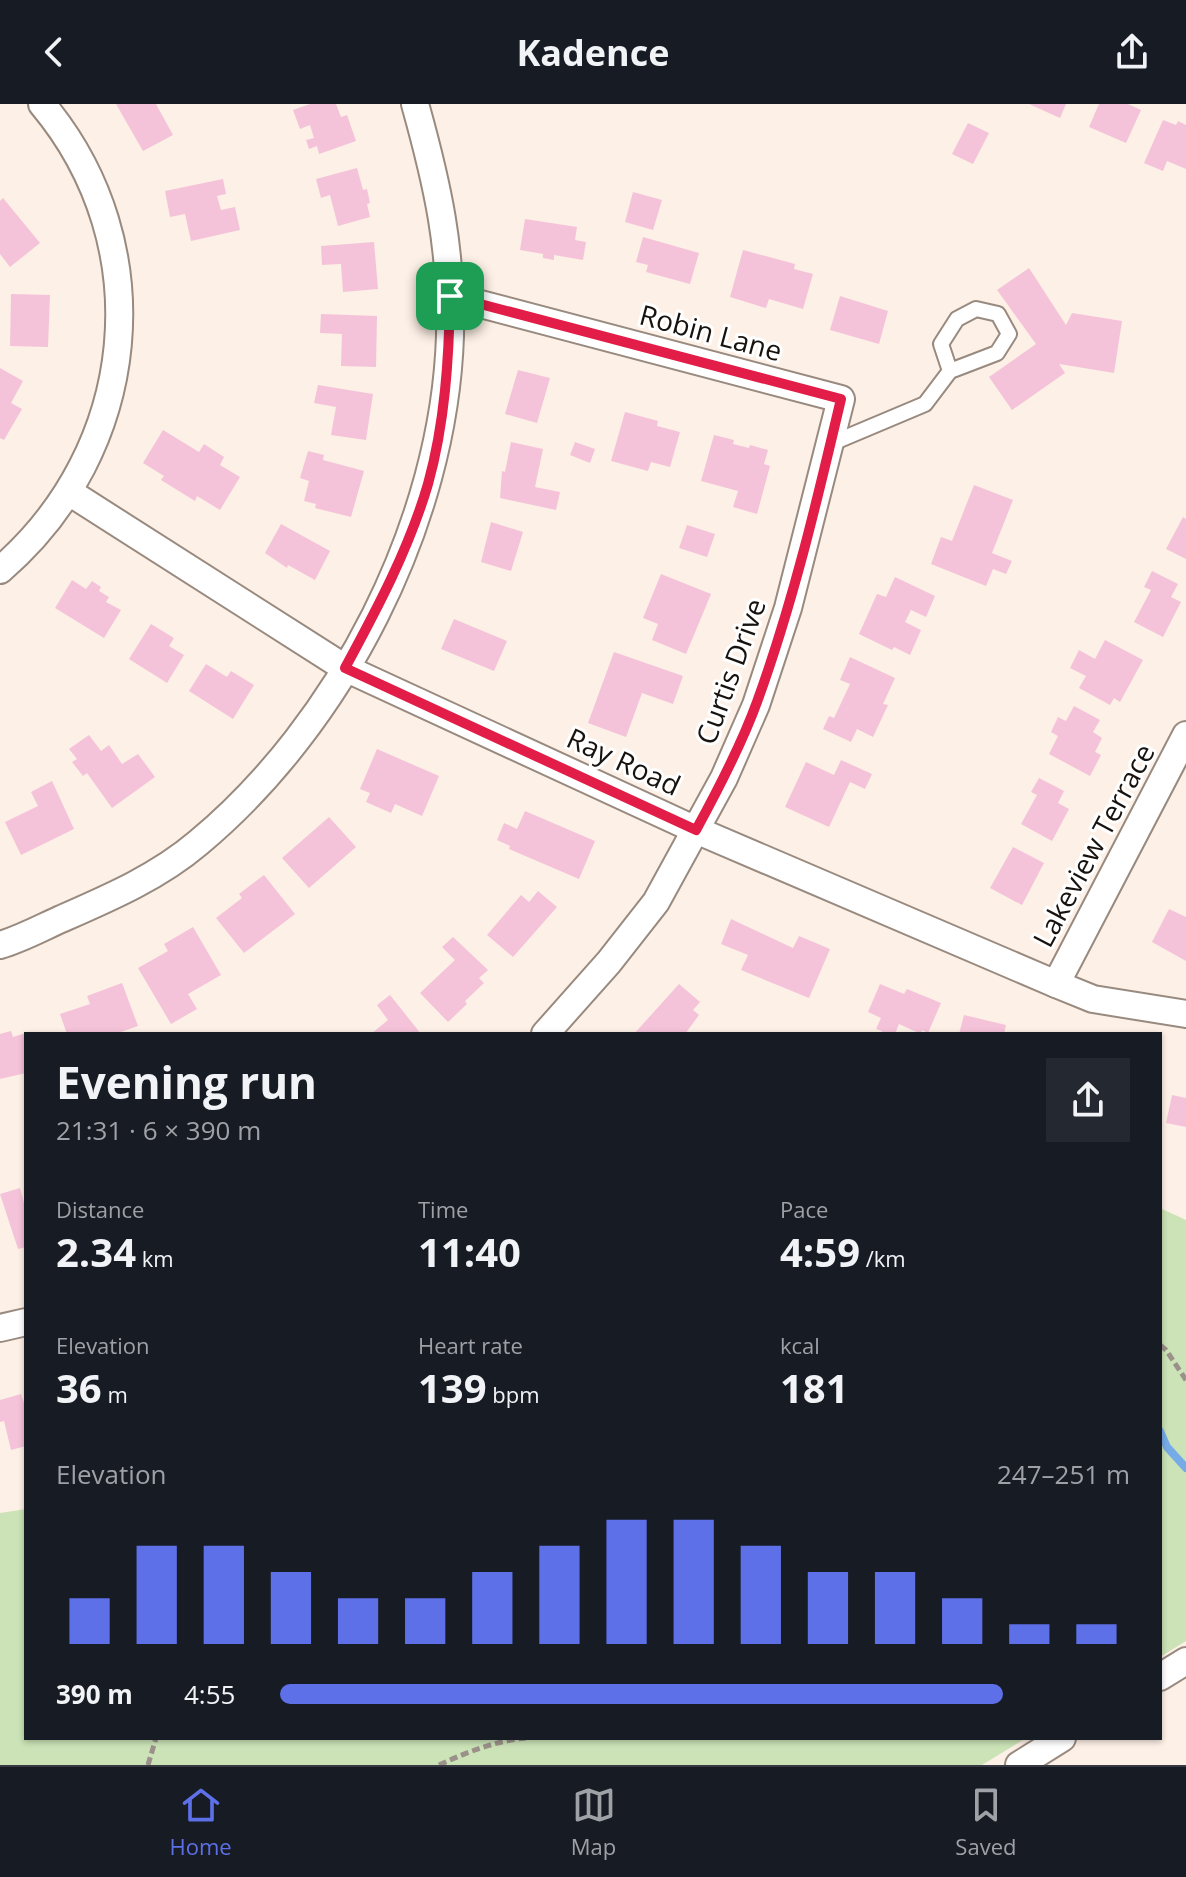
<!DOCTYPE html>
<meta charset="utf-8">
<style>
body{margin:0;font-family:"Open Sans",sans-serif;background:#242831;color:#f1f3f6;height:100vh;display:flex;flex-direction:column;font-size:30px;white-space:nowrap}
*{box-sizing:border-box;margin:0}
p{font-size:26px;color:#9ea1a6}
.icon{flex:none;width:44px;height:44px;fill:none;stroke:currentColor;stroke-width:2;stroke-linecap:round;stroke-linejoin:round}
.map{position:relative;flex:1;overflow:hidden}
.drawer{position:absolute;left:24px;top:928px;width:1138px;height:708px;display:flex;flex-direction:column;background:#171b24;border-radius:0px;box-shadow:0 2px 6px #0004}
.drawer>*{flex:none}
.pin{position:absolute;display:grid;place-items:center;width:68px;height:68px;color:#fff;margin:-34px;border-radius:16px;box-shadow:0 4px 12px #0006}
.round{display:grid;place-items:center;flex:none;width:84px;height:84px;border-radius:0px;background:#242831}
.overview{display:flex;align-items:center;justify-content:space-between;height:136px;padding:0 32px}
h1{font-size:44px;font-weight:700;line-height:60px}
.figures{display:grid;grid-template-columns:repeat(3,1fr);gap:12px;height:136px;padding:8px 32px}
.figures div{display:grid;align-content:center}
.figures b{font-size:40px;font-weight:700}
.figures small{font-size:22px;font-weight:400}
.figures p{font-size:22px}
.chart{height:224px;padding:16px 32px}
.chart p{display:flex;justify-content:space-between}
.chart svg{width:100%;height:144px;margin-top:8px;stroke:#5d70e7;stroke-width:6}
ul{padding:0 32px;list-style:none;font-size:26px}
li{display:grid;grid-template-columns:128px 96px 1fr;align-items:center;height:60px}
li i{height:20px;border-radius:10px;background:#5d70e7}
header{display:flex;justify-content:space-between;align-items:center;height:104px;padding:0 32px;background:#171b24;font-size:36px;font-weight:700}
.tab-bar{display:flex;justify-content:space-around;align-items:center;height:112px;border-top:2px solid #363941;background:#171b24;font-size:22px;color:#9ea1a6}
.tab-bar a{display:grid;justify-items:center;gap:4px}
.tab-bar .active{color:#5d70e7}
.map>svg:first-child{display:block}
</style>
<header><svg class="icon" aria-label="back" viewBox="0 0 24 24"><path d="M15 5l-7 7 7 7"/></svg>Kadence<svg class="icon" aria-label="share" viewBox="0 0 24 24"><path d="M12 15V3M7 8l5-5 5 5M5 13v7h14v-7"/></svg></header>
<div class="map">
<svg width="1186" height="1661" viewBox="0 0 1186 1661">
<rect width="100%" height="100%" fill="#fdf0e6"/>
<g fill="#cbe3b7">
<path d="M1160,1104l26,12v421l-26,16z"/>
<path d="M26,1405v229h1000l-44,27h-982v-252z"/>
</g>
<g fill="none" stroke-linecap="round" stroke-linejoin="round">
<path stroke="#77abe8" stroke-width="8" d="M1160,1327l7,16 19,21"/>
</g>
<g fill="#f5c3d9">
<path d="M116,0h40l17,31 -30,16z"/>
<path d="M310,0h26l5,13 6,-2 9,26 -37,13 -2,-8 -8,3 -3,-9 8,-2 -4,-13 -10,4 -7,-19z"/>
<path d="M1029,0h37l-6,14z"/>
<path d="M1099,0h29l13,6 -15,33 -37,-16z"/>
<path d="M1163,16l13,5 2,-4 8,4v44l-19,-8 -4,10 -19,-8z"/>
<path d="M968,19l21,10 -16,31 -21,-10z"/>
<path d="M357,64l6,22 4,-1 3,14 -3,1 3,13 -32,9 -8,-31 -9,3 -5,-19z"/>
<path d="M223,75l3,15 -9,2 4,14 14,-3 5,23 -49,11 -6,-27 -15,3 -5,-26z"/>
<path d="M633,88l29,8 -9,30 -28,-8z"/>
<path d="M3,94l37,45 -30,24 -10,-13v-53z"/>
<path d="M525,115l52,8 -2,13 11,2 -3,18 -29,-5v5l-11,-2v-4l-23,-4z"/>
<path d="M643,133l56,16 -9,31 -44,-12 2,-7 -12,-3z"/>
<path d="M374,138l4,47 -35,3 -2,-28 -19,1 -1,-19z"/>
<path d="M743,146l52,14 -1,5 19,5 -10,35 -34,-10 -3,9 -36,-11z"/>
<path d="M1029,164l37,57 6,-12 50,8 -8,52 -55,-9 6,9 -53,37 -23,-33 47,-33 -39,-54z"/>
<path d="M11,190l39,1 -2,52 -38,-1z"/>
<path d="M840,192l48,15 -9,33 -49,-14z"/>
<path d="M321,210l56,2 -1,51 -35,-1 1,-32 -22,-1z"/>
<path d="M0,264l23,13 -12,22 11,6 -18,31 -4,-2z"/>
<path d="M518,266l32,8 -13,45 -32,-9z"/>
<path d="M318,281l55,9 -7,46 -35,-5 5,-28 -22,-4z"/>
<path d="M625,308l33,9 -1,5 23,6 -10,35 -19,-5 -3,9 -37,-10z"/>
<path d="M163,326l36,22 5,-8 20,13 -4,8 20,12 -20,33 -23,-14 -2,5 -34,-21 3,-4 -21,-13z"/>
<path d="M714,331l20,5 -1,4 16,4 1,-3 18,5 -4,14 6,2 -13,48 -24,-7 5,-16 -37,-10z"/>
<path d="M511,338l32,7 -8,38 25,5 -4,18 -56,-12 2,-27 3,1z"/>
<path d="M575,338l20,7 -5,14 -20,-8z"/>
<path d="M308,347l16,4 -1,5 41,11 -13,46 -36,-9 1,-4 -12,-3 5,-20 -9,-3z"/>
<path d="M974,381l39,15 -21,53 20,8 -6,13 -13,-5 -7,17 -55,-22 10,-27 11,4z"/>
<path d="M1183,413l3,2v40l-20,-10z"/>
<path d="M491,418l32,10 -12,39 -30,-9z"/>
<path d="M281,420l49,27 -15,29 -27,-15 -1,3 -22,-15z"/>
<path d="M687,421l28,9 -8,23 -28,-9z"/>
<path d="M1152,467l26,13 -7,13 10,5 -18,35 -29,-15 17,-32 -7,-3z"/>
<path d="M661,470l50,20 -25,60 -34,-14 6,-16 -15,-6z"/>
<path d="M895,473l40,19 -9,21 -15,-7 -6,12 16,8 -11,25 -16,-8 -2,3 -33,-16 18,-40 9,3z"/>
<path d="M72,476l14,9 6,-8 9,6 -2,4 10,6 -3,5 15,8 -17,28 -49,-30z"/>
<path d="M454,515l53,22 -13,30 -53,-22z"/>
<path d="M151,520l23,14 -5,8 15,9 -17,28 -38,-24z"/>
<path d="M1105,536l38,20 -23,42 -6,-4 -4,7 -31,-17 7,-12 -16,-8 9,-18 16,9z"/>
<path d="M614,548l69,24 -10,28 -31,-11 -16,44 -38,-14z"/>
<path d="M850,553l45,21 -12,26 5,1 -15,32 -16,-8 -6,13 -28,-13 6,-13 5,2 16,-34 -10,-4z"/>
<path d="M206,560l21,13 4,-6 23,14 -21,34 -44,-28z"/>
<path d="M1074,602l26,14 -7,12 9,6 -7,14 6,3 -11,21 -41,-22 9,-18 -7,-4 7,-15 8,4z"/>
<path d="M89,631l12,16 8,-6 13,19 16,-10 17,23 -43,31 -25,-35 -4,3 -11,-14 5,-3 -8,-10z"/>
<path d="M377,645l62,27 -17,40 -27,-12 -4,9 -25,-11 4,-9 -10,-4z"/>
<path d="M841,656l31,14 -7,15 -15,-7 -21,45 -44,-20 21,-45 28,13z"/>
<path d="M1039,674l25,13 -6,12 11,6 -17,32 -31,-17 16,-29 -6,-3z"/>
<path d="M52,677l22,48 -53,26 -16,-33 33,-16 -7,-14z"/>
<path d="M525,707l70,30 -16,38 -70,-30 1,-3 -13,-6 7,-17 13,6z"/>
<path d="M329,713l27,30 -47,41 -27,-30z"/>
<path d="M1013,743l31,16 -22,42 -32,-17z"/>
<path d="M264,771l31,39 -51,39 -28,-35 26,-20 -3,-4z"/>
<path d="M538,787l19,16 -44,50 -26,-22 34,-40 8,7z"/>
<path d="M1169,805l17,8v44l-34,-19z"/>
<path d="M731,815l62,29 6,-12 31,13 -21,49 -68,-28 7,-15 -27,-11z"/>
<path d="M193,823l28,48 -33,19 9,15 -26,15 -33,-56 30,-17 -4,-7z"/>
<path d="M453,833l35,33 -9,8 5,5 -19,18 2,3 -19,18 -28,-29 35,-33 -13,-13z"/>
<path d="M122,879l16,43 -23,8h-48l-7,-20 30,-10 -3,-8z"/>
<path d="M679,880l21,18 -7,8 6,5 -14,19h-51z"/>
<path d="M880,880l24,10 3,-5 34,14 -13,30 -6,-3 -1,4 -22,-10 -4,10h-15l2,-3 -6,-2 5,-11 -13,-6z"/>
<path d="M390,891l12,15 19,24h-50l17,-14 -11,-15z"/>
<path d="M964,911l42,10 -2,9h-45z"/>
<path d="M11,927l2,6 13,-4v40l-26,6v-45z"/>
<path d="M1172,991l14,3v29l-20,-4z"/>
<path d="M20,1084l4,15 2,-1v45l-8,2 -18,-55z"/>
<path d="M21,1290l3,9 2,-1v44l-15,4 -7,-29 -4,1v-22z"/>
</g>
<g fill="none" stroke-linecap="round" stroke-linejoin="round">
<defs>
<path id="service" d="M830,340l95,-40 25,-33 47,-18 12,-19 -11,-20 -22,-5 -19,10 -16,25 9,27"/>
<g id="minor">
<path d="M450,192l391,103 -53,209 -32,97 -32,73 -68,124 -47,60 -64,72"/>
<path d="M69,388l276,176 351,162 360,154 37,15 93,15"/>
<path d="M0,466c139,-119 161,-324 42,-466"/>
<path d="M0,841c21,-6 41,-17 61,-26 48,-21 97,-42 137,-76 143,-119 246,-320 252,-507 2,-86 -12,-150 -35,-232"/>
<path d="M1056,880l130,-249"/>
<path d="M0,1224l26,-6"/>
<path d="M1160,1573l26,-16"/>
<path d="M1019,1661l43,-27"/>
</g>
</defs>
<use href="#service" stroke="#998a7f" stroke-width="18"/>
<use href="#minor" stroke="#998a7f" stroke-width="30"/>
<g stroke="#9b918a" stroke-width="5" stroke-dasharray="8 4" stroke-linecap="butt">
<path d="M1160,1241l6,5 20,30"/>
<path d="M148,1661l8,-27"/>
<path d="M439,1661c28,-13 56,-24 87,-27"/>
</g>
<use href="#service" stroke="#fff" stroke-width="14"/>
<use href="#minor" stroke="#fff" stroke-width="26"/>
</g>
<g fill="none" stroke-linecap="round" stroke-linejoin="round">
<defs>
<path id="route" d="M450,192l391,103c-24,102 -48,204 -84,303 -16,44 -38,86 -61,128l-351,-162c32,-59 64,-119 83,-184 17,-61 21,-126 22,-188z"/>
</defs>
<use href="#route" stroke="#fff" stroke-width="16"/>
<use href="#route" stroke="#e11d48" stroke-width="10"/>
</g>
<g text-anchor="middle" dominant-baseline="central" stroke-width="6" stroke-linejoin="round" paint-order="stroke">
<g font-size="28" fill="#18120e" stroke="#fff">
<text transform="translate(711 228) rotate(15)">Robin Lane</text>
<text transform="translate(730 567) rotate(-70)">Curtis Drive</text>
<text transform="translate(624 657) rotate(25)">Ray Road</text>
<text transform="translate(1093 741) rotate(-62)">Lakeview Terrace</text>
</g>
</g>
</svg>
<div class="pin" style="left:450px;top:192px;background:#1e9e55"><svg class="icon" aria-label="arrive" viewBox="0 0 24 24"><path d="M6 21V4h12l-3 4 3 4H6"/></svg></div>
<section class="drawer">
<div class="overview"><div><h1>Evening run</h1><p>21:31 · 6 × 390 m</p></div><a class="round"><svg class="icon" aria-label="share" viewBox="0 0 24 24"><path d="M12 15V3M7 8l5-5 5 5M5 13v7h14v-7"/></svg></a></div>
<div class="figures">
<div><p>Distance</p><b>2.34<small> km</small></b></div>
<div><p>Time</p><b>11:40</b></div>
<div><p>Pace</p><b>4:59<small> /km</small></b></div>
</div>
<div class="figures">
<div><p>Elevation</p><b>36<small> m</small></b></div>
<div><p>Heart rate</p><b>139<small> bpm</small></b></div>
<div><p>kcal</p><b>181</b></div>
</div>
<div class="chart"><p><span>Elevation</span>247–251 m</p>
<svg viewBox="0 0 160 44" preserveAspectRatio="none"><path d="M5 44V30M15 44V14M25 44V14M35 44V22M45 44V30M55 44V30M65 44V22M75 44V14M85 44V6M95 44V6M105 44V14M115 44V22M125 44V22M135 44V30M145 44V38M155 44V38"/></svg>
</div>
<ul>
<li><b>390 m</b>4:55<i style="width:85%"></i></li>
</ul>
</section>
</div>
<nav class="tab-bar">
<a class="active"><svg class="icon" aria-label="home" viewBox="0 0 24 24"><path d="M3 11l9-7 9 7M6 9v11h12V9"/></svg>Home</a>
<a><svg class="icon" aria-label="map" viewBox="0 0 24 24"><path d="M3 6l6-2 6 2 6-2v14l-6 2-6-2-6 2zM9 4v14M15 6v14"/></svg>Map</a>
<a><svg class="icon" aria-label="saved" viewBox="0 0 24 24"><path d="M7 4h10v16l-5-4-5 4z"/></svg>Saved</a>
</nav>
